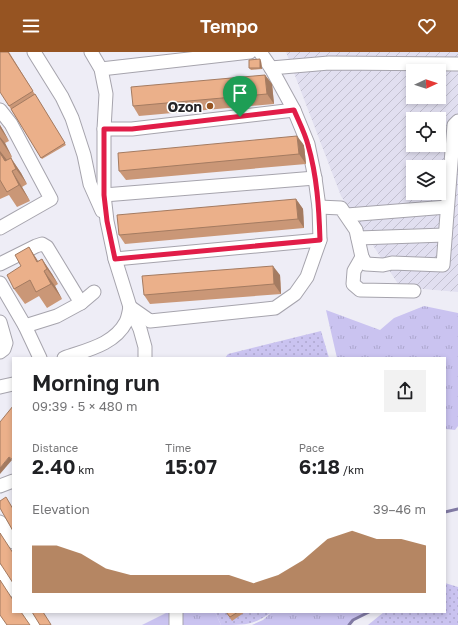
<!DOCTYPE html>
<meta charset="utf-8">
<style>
body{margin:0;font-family:"Golos Text",sans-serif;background:#f2f2f2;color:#202124;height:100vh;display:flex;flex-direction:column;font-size:15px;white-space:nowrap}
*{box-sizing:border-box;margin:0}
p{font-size:13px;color:#757577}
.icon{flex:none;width:22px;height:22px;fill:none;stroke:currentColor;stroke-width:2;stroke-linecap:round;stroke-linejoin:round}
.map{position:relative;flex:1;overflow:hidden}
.drawer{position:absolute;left:12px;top:305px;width:434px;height:256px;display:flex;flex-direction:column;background:#fff;border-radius:0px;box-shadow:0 2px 6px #0003}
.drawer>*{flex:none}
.needle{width:26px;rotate:87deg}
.fabs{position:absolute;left:406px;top:12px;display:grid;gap:8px}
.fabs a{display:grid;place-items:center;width:40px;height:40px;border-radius:0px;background:#fff;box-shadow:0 2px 6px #0003;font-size:20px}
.pin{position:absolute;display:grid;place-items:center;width:34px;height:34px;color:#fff;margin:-41px -17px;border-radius:50% 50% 50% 0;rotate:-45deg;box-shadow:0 0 4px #0007}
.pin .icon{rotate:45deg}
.round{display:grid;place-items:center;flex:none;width:42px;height:42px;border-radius:0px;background:#f2f2f2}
.summary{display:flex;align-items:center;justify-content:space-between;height:68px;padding:0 20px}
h1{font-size:22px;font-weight:600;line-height:30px}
.metrics{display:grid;grid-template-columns:repeat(3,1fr);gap:6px;height:68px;padding:4px 20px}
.metrics div{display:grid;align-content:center}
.metrics b{font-size:20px;font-weight:600}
.metrics small{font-size:11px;font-weight:400}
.metrics p{font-size:11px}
.chart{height:112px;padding:8px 20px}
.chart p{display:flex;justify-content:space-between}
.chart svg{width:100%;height:72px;margin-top:4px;fill:#965422;opacity:.7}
header{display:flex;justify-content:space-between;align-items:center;height:52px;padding:0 20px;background:#965422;color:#fff;font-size:18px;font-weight:600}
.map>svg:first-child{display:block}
</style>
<header><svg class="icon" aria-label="menu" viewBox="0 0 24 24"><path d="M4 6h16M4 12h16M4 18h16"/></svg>Tempo<svg class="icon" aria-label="heart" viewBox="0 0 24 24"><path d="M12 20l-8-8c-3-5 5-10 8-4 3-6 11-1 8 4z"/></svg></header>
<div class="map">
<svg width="458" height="573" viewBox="0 0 458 573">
<defs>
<pattern id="industrial-furrows" width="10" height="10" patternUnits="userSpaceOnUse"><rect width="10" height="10" fill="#e1dff0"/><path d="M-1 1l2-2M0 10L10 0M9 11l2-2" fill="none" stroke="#c1bfce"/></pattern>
<pattern id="grass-tufts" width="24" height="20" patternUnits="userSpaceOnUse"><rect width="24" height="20" fill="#cac3f0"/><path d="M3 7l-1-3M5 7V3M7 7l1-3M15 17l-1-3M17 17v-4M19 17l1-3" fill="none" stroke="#ada7ce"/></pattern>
<pattern id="garden-dots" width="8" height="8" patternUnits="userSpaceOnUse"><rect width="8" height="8" fill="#cac3f0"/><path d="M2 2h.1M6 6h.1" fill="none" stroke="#ada7ce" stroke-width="1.8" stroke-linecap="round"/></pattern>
</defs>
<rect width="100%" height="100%" fill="#eeedf6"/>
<path fill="url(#industrial-furrows)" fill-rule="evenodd" d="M286,0h172v240l-58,-5 -59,-91zM413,19h26v26h-26zM413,67h26v26h-26zM413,115h26v26h-26z"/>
<g fill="url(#grass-tufts)">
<path d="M424,254l34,7v113l-3,4 -10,-1v-71h-108l-11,-48 54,20 14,-12z"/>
<path d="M168,560h47l6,13h-79z"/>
<path d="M272,560h97l-15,8 -5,5h-97l11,-5z"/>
</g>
<g fill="url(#garden-dots)">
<path d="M321,279l8,27h-104l3,-4z"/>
<path d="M445,531l13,4v38h-90l16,-13h61z"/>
<path d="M215,560h57c-18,13 -27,13 -51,13z"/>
</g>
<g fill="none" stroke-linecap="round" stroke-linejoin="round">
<g stroke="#817aa4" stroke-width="3">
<path d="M445,460l13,-3"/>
<path d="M349,573l4,-5 16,-8"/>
</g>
<defs>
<g id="minor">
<path d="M34,0l28,45 10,21 12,37 6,29 12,27"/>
<path d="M91,0l10,17 5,25 -2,35v66l3,26 8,38 15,48 10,22 5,18v11"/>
<path d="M271,16l58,-5 129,1"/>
<path d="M101,17l149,-17"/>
<path d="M0,58l11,14 40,75 -51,29"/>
<path d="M104,77h28l162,-19"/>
<path d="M104,143l211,-17"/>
<path d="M319,155l22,1 15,22 6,27 4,7 17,1 9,-2 51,2 11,-140 4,-4"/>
<path d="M347,163l100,-8"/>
<path d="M358,186l87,-3"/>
<path d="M362,205l-8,14 -1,13 7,6 54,1"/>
<path d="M115,207l205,-19"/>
<path d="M0,212l36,-18 6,-2 5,3 34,56 -24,13 -32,10"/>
<path d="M0,231l25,43 15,32"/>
<path d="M81,251l13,-11"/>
<path d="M130,255l20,14 125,-13 20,-14 12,-17 13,-37 -1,-33 -4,-29 -7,-34 -14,-34 -23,-42 -11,-16"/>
<path d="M0,270l6,21 -2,6 -4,3"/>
<path d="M64,306c22,-8 50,-13 62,-36 2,-4 3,-10 4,-15"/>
<path d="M0,335l13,-3"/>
<path d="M0,434l13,-5"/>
<path d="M0,470l13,20"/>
<path d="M0,519l13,19"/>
<path d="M28,560l8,13"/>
<path d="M0,569l2,4"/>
<path d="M176,573v-13"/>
</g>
</defs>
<use href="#minor" stroke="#a6a4ad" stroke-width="15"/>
<use href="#minor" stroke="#fff" stroke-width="13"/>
</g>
<g fill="#ca9777">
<path d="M0,0h9l57,93 -24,14 -33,-53z"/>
<path d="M261,9l1,8 -11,1 -2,-2z"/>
<path d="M265,23l7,9 2,20 -135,12 -6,-10z"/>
<path d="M0,73l9,16 -4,2 7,14 -1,1 10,15 6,11 -5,3 8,14 -13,6 -8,-12 -9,4z"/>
<path d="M304,93l2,19 -180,16 -7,-9z"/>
<path d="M296,147l7,10 1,19 -179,16 -6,-9z"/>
<path d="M29,195l9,14 4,-2 10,15 6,10 -3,2 7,13 -15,9 -8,-12 -14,8 -11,-15 7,-23z"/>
<path d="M280,223l1,19 -131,10 -6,-9z"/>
<path d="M226,560h19l-13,9z"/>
</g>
<g fill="#a47b61">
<path d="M260,7l1,2 1,8 -2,-1z"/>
<path d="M265,23l7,9 2,20 -7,-10z"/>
<path d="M0,73l3,5 6,11 -9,-13z"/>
<path d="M297,84l7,9 2,19 -7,-10z"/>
<path d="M0,85l5,6 7,14 -12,-18z"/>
<path d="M0,99l7,9 5,11 10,16 8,14 -11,-16 -14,-24 -5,-8z"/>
<path d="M11,106l10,15 6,11 -11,-15z"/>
<path d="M296,147l7,10 1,19 -6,-9z"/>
<path d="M29,195l10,16 -2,-1z"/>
<path d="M42,207l10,15 6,10 -11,-15z"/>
<path d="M273,214l7,9 1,19 -7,-10z"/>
<path d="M44,219l11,15 7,13 -11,-15z"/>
<path d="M9,405l3,3 -12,14v-6z"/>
</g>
<g fill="#ebb08a" stroke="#a47b61">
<path d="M0,0h8l25,39 -24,15 -9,-14z"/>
<path d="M260,7v9h-11v-8z"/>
<path d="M265,23l2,19 -134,12 -2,-19z"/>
<path d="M35,42l30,49 -24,15 -30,-49z"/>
<path d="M297,84l2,18 -180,17 -1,-18z"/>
<path d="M0,101l5,8 6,-3 5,11 -4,2 7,14 -12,7 -7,-12z"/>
<path d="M296,147l2,20 -179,16 -2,-20z"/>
<path d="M29,195l8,15 5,-3 5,10 -3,2 7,13 -15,8 -6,-12 -16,9 -7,-14 14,-9 -6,-11z"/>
<path d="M273,214l1,18 -130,11 -2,-19z"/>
<path d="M13,354v54l-4,-3 -9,11v-46z"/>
<path d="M6,445l7,12v22l-13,-23v-7z"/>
<path d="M0,481l13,20v30l-13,-20z"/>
<path d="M0,528l13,20v12h8l9,13h-23l-7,-10z"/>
<path d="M32,560h11l7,11 1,2h-11z"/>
<path d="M226,560h12l-8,5z"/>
</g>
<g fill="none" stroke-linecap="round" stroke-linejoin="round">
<defs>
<path id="route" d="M294,58c5,12 11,23 14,35 9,31 11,63 12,95l-205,19 -8,-38 -3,-26v-66h28z"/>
</defs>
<use href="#route" stroke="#fff" stroke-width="8"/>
<use href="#route" stroke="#e11d48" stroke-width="5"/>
</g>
<circle fill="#965422" stroke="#fff" stroke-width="1.5" cx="210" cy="54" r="4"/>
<g text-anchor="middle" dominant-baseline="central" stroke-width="3" stroke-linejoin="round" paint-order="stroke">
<g font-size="14" font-weight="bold" fill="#232326" stroke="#fff" text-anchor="end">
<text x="202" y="54">Ozon</text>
</g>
</g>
</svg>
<div class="fabs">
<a><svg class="needle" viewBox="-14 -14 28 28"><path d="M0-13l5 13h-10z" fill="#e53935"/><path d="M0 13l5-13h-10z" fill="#757577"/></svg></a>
<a><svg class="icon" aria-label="locate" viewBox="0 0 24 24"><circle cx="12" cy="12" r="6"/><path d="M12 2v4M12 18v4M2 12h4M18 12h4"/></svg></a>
<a><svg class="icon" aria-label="layers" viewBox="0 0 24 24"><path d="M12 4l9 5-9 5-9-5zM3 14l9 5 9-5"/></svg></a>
</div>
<div class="pin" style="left:240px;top:65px;background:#1e9e55"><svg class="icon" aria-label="arrive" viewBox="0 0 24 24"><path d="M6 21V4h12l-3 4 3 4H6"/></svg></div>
<section class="drawer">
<div class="summary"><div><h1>Morning run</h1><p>09:39 · 5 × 480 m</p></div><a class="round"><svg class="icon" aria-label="share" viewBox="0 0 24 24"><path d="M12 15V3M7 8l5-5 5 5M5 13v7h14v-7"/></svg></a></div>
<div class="metrics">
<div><p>Distance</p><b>2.40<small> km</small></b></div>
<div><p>Time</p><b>15:07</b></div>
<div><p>Pace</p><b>6:18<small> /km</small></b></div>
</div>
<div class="chart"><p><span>Elevation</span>39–46 m</p>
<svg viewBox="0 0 160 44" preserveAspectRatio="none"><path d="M0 44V15L10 15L20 20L30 29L40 33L50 33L60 33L70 33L80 33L90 38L100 33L110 24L120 11L130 6L140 11L150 11L160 15V44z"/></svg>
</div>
</section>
</div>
